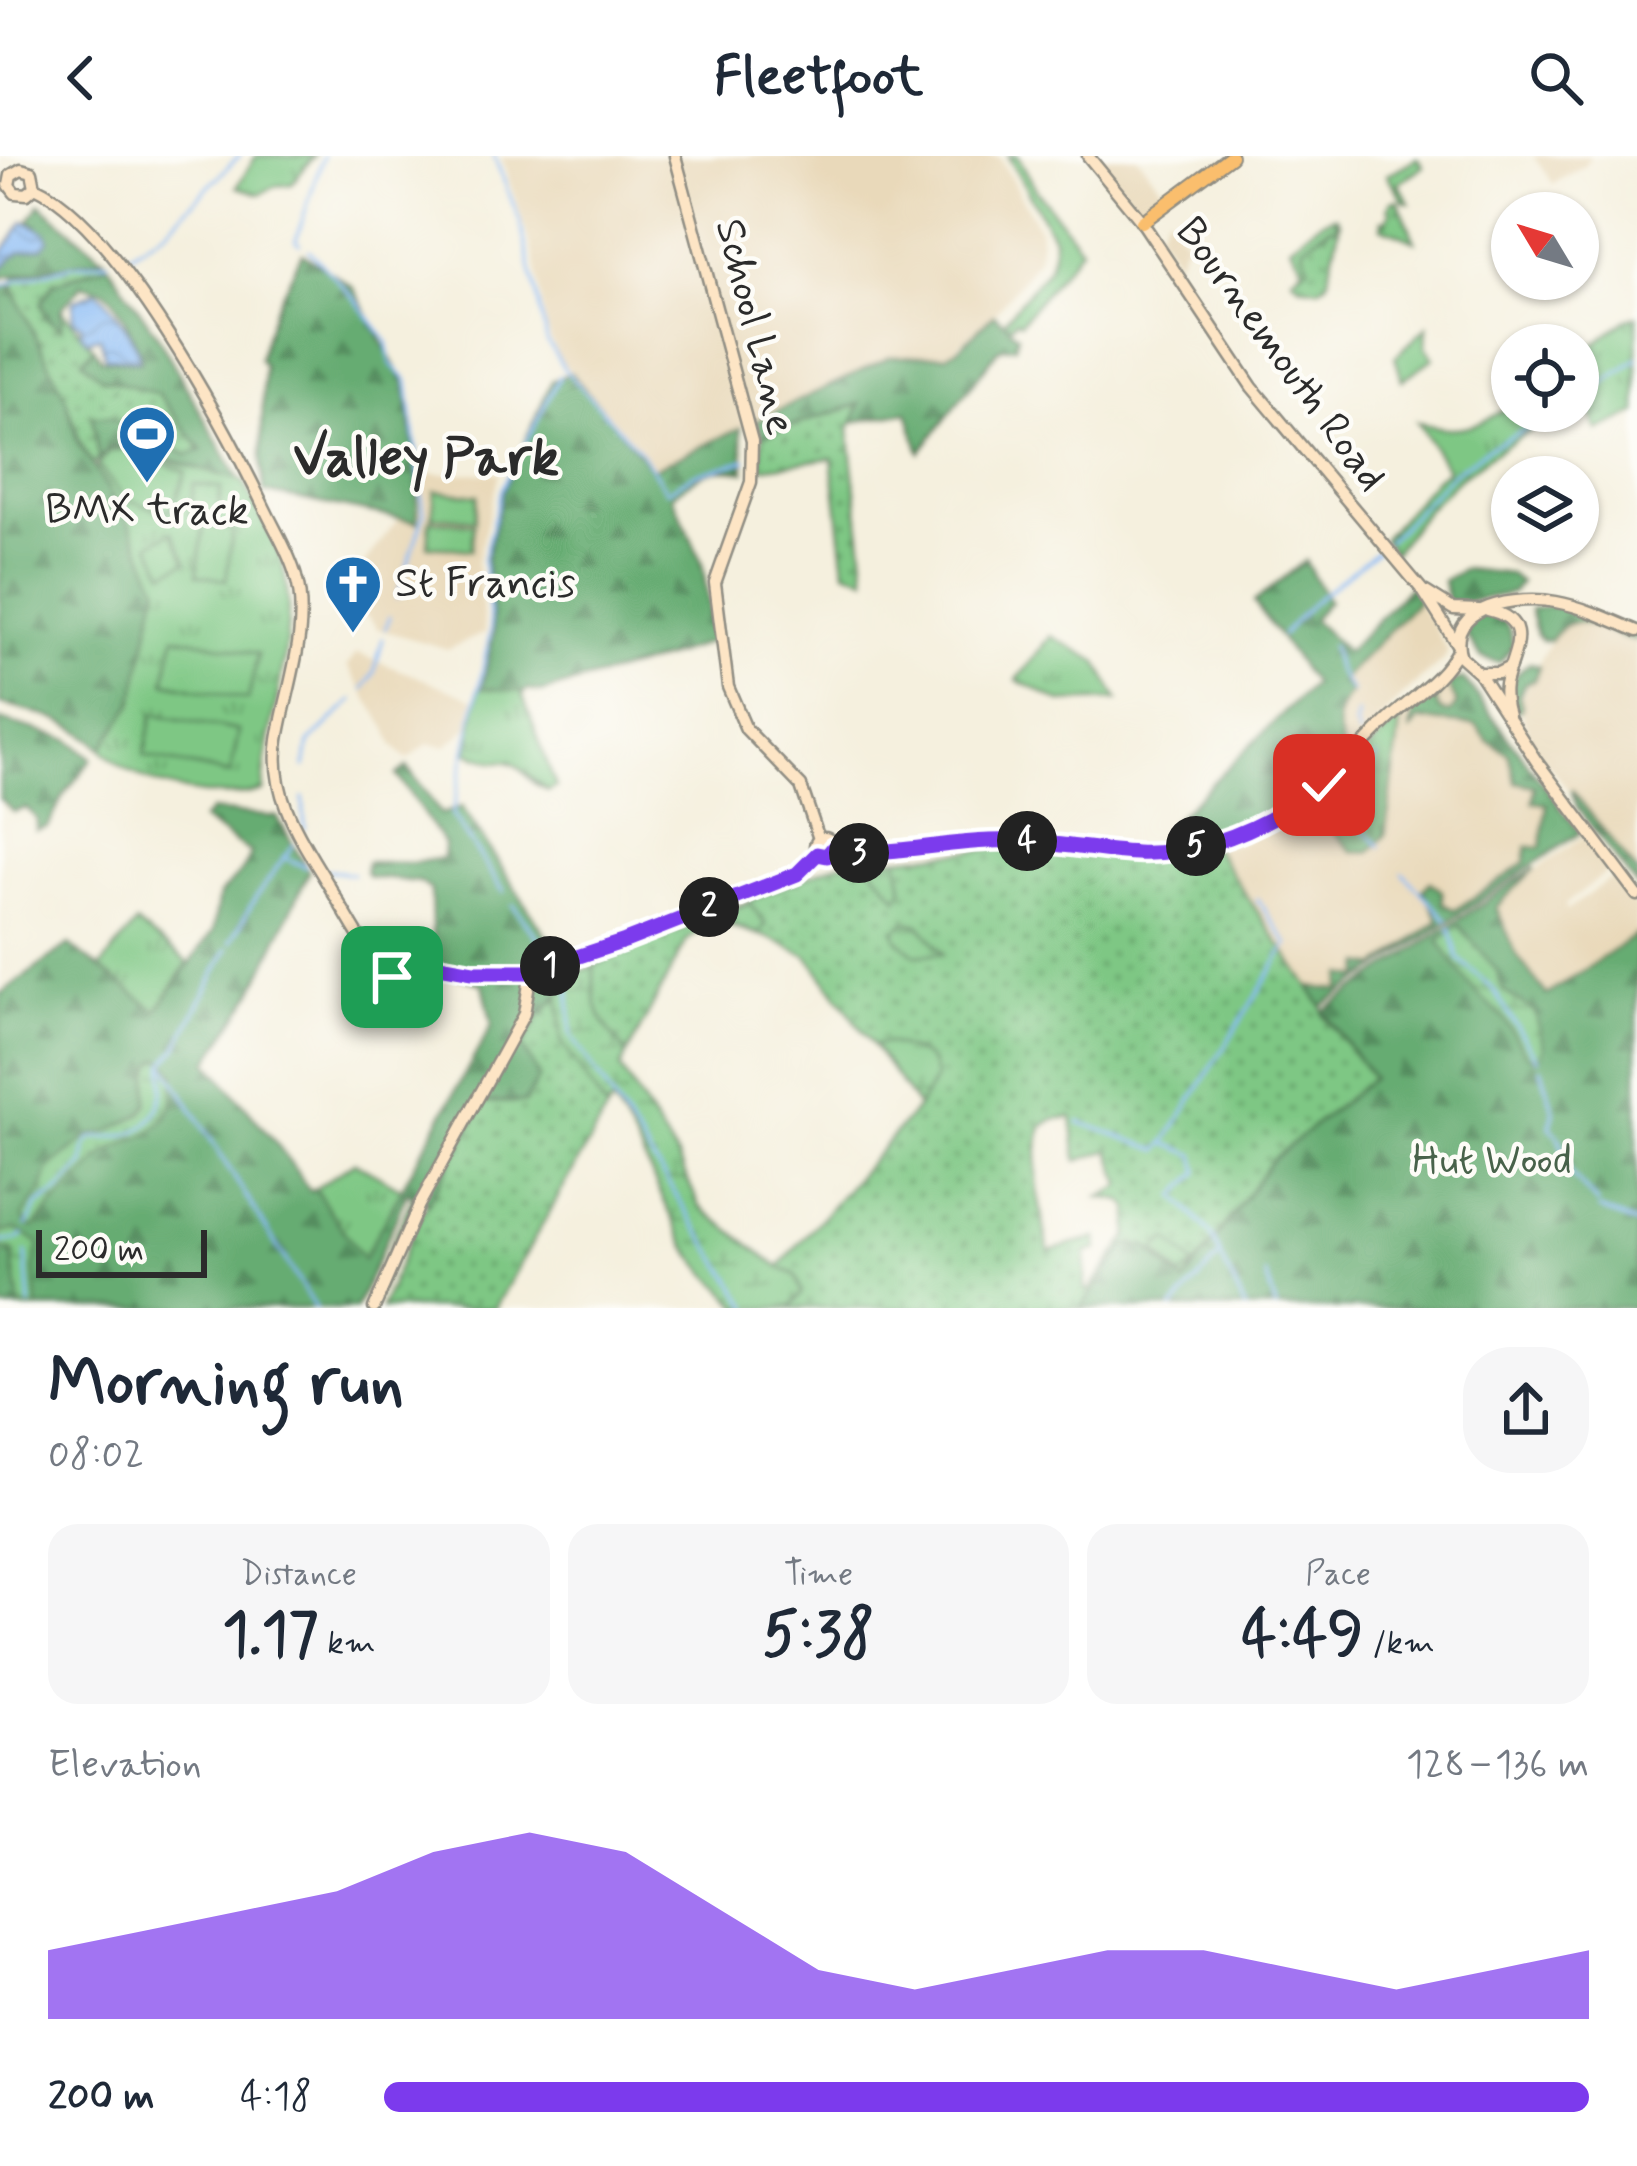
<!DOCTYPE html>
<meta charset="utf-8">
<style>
body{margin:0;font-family:Mynerve,sans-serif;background:#f6f6f7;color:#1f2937;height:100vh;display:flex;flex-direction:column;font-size:45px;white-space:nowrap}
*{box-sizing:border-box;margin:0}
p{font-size:39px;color:#747a83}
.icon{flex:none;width:66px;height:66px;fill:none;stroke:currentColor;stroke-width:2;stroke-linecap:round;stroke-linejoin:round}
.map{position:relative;height:1152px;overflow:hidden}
.sheet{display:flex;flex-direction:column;background:#fff;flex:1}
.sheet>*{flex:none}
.needle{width:78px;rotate:308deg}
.tools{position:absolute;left:1491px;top:36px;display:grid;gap:24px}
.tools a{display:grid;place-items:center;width:108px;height:108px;border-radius:50%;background:#fff;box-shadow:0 3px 9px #0004;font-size:60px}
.scale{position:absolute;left:36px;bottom:30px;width:171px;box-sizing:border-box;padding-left:12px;border:6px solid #2b2b2b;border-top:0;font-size:33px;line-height:42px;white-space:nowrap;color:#2b2b2b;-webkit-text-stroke:9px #fdfcf7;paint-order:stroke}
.pin{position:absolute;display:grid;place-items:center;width:102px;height:102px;color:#fff;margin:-51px;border-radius:24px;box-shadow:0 6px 18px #0006}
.km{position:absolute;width:60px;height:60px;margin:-30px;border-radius:50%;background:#222;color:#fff;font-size:33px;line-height:60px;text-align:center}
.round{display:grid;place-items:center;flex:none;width:126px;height:126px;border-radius:48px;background:#f6f6f7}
.summary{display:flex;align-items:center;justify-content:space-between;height:204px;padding:0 48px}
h1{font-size:66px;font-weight:800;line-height:90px}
.figures{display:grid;grid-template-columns:repeat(3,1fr);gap:18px;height:204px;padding:12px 48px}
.figures div{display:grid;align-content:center;border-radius:30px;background:#f6f6f7;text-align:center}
.figures b{font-size:60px;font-weight:800}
.figures small{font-size:33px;font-weight:400}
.figures p{font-size:33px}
.chart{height:336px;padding:24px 48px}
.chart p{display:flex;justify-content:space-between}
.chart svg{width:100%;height:216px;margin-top:12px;fill:#7c3aed;opacity:.7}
ul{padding:0 48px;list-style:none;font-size:39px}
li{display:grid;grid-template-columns:192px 144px 1fr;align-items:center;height:90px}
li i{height:30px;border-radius:15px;background:#7c3aed}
header{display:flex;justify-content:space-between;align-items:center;height:156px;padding:0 48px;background:#fff;font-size:54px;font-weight:800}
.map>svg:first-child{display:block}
</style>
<header><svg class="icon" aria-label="back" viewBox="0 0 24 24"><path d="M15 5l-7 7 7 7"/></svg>Fleetfoot<svg class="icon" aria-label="search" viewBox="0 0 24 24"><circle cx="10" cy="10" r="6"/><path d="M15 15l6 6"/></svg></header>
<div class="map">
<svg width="1637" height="1152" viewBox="0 0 1637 1152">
<defs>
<pattern id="grass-dots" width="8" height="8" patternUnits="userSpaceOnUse" patternTransform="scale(3)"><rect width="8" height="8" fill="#7ec784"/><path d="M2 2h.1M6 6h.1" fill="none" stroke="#67a26c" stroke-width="1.8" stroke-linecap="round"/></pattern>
<pattern id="forest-firs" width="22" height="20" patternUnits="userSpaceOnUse" patternTransform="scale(3)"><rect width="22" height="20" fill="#66ac72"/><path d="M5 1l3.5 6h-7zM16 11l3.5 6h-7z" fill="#548c5e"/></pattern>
<pattern id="wetland-marsh" width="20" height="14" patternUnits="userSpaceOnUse" patternTransform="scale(3)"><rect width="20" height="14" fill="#7ec784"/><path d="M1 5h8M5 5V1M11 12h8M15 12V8" fill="none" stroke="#67a26c"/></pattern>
<pattern id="park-tufts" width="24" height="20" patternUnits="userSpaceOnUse" patternTransform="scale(3)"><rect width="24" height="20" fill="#7ec784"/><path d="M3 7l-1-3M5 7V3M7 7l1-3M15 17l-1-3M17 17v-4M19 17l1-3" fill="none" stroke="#67a26c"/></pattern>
<pattern id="water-waves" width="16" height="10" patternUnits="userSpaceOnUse" patternTransform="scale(3)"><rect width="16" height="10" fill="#89bbf6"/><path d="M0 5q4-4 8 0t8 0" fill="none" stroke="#7098c7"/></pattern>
</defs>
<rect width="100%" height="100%" fill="#fdfcf7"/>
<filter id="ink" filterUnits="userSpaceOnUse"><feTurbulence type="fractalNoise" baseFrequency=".00833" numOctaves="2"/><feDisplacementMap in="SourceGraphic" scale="24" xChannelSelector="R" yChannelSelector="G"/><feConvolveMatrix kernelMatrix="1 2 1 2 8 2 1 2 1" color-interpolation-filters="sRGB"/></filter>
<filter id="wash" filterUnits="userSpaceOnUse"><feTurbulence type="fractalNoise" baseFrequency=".004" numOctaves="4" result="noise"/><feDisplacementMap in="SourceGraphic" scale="48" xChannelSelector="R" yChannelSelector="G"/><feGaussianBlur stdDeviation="2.7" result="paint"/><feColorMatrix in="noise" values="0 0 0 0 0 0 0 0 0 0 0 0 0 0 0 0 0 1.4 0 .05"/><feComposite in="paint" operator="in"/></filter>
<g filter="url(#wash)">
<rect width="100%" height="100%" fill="#f5f0de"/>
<g fill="#e9d9ba">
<path d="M501,0h498l41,75 -2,28 -44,55 -47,41 -57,2 -238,112 -94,-111 -12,-29 -12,-72z"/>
<path d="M1094,0h43l31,38 -26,15z"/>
<path d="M1533,0h58l-8,10 -30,18z"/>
<path d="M1167,58l19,26 -9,22 -19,-30z"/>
<path d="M499,317l-22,89 8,71 -37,16 -70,-20 -10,-12 -12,-5 -16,4 -10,-8 68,-89 21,3v-48z"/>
<path d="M1418,445l30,50 -3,8 -39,33 -61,67 -10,-33 4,-44z"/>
<path d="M1563,460l15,1 59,23v237l-107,-136 -12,-38z"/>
<path d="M357,497l117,46 -5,28 -22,19 -19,-2 -21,16 -14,-15 -6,-16 -40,-63z"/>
<path d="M1464,523l116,154 -258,173 -108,-158 23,-4 73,-38 36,-32 55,-58 42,-31z"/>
<path d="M1584,680l19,26 3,11 -40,31v7l46,-34 25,31v26l-91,61 -29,-39 -21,-49 41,-38z"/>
</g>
<g fill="url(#grass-dots)" stroke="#547958" stroke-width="3" fill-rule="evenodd">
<path d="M1417,2l6,9 -25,16 12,19 -6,-1 -17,-26z"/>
<path d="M1398,44l17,41 -33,-14v-7l4,1 5,-10 -3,-3 3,-7z"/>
<path d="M1336,59l4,7 -13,61 -9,5 -18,-3 -8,-8 16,-12 -6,-18 36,-25z"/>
<path d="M104,102l4,6 -19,10 -28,35 33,39 -11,12 19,17 56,17 44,56 -14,5 -78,-37 -18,-2 7,44 -6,5c-17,-24 -19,-46 -30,-72 -13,-30 -53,-82 -49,-115z"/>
<path d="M862,248l-13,25 17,149 -21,-8 -13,-112 -72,10 3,-33z"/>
<path d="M1005,692l170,8 39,-8 108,158 1,9 50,63 -102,83 -88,123 -37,-38 -19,-1 -46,63h-341l-51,-58 -44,-96 -33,-52 -117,206h-114l35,-84 69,-122h40l14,-25 -17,-31 16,-28 41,-46 260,-109zM723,768l41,12 44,20 110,151 -139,160 -79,-60 -22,-48 -58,-91 67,-128 16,-11zM1072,961l5,44 33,-11 12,36 -22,11 23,4 7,8 -2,28 -39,54 -4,-3 1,-35 12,-4 -1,-11 -48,13c-9,-43 -18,-80 -7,-124l12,-8z"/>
</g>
<g fill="url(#forest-firs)" stroke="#486c4e" stroke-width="3">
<path d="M40,48l64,54 -104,20v-8l20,-18 23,-5 -6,-22 -8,-4z"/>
<path d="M302,97l51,34 52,97 12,82 1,56 -154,-30 -3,-33 3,-93 -5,-7 13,-44z"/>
<path d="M108,108l49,71 113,199 9,102 7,3 -21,112 -2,40c-49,11 -115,-3 -154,-35l142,-224 -22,-55 -100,-30 -20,1 -10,12 -7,-44 18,1 77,38 15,-5 -44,-56 -57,-17 -19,-17 12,-12 7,11 40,3c0,-13 -21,-54 -30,-65 -8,-9 -18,-10 -29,-12l-21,24v20l-15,-11 -5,-15 13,-20z"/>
<path d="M10,128l55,112 13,47 52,81 28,62 -25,118 -31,45c-31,-30 -62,-35 -102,-45v-415z"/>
<path d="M994,158l24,21 -3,11 -15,2 -80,104 -12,-40 -55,10 7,-18 -97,31 -7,-14 134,-64 56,-2 13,-7z"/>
<path d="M571,217l81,96 89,-41 4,44c-33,-9 -46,3 -73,23l30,68 12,77 -45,17 -126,35 -16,-2 -8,8 37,89 -8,4 -14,-8 -18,-19 -48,-11 26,-121 -8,-72 17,-69 49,-110z"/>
<path d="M1305,405l23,40 -16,18 35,33 64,-67 7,16 -78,81 11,10c-23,28 -12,35 -6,67 -61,53 -97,70 -176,84l2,-20 142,-139 -59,-82z"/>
<path d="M1464,413l46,5 10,8 -8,11 -52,10 -13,-3 -4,-19z"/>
<path d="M1548,450l18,1 71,26v8c-30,-1 -61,-41 -87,-1h-8l-5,-5 -7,-26z"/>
<path d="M1490,455c17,9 21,17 23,36l-14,16 -18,-6 -16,-24 7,-15z"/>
<path d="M1530,507l9,3 -5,14 -9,3 -6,12 3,12 -3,4 -6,-1c-5,-23 -4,-34 17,-47z"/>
<path d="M1464,523l116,154 -258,173 -13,-19 31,3 3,-15 18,3 2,-14 15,3 61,-47 -16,-30 7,-8 12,9 1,13 12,6 70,-47 2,-17 14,1 6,-43 -14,-2 2,-16 -19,-4 -8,-29 -21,-13 -11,-15 -57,-5 -9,12 5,-28 28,-19 -7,18 5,8 9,2 7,-9 -10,-21z"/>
<path d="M0,564l70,20 22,18 -29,39 -15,30 -12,3 1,-10 -10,-12 -14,4 -13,-13z"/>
<path d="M407,611l34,47 21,-7 95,145 22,20 -41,46 -16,28 17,31 -14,25h-41l-56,101 -7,-4 -46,100 -6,-3 44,-100 -6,-3 -51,115h-356v-314l69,-49 88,65 56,-79 6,-36 24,-25 8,-17 -49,-33 9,-9 66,6 32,55 -57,122 -44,68 72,86 30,43 5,-2 48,69 129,-233 -9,-41 -50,-14 -2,-80 -11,-8 -51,-5 -4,-5 2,-10 46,1 30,-5 1,-14 -47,-69z"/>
<path d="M1571,633l66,84v14l-60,-80z"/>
<path d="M1535,712l-39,39 21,49 30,39 90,-61v374h-556l46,-63 19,1 38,37 87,-122 101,-83 -49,-67z"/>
</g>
<g fill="url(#wetland-marsh)" stroke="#547958" stroke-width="3">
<path d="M898,702l5,30 -5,10 -31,-37z"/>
<path d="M749,747l17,22 -8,9 -44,-16z"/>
<path d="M905,766l14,2 24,29 -27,2 -19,-16 -2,-9z"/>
<path d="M1459,769l38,46 6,20 32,21 9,35 -6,13 -12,-6 -21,-34 -36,-35 -27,-39 -3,-6z"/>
<path d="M594,810c-2,38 6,60 33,87l-7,16 58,90 22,48 80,61 15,6 7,19 -12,15h-50c-15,-20 -37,-36 -50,-56 -29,-50 -44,-100 -78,-149l-6,7 -45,-69 -2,-47 20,-22z"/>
<path d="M888,887c22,8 46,7 47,36l-17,28 -45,-62z"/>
<path d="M161,902l14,15c-1,10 0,29 -5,38 -11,22 -35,27 -54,37 -16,8 -71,65 -82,80l-7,-2 -4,-10 18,-25 7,-21 9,-8 32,-26 19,-4 34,-19 6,-9 1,-31 5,-11z"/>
<path d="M16,1073l23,15 -5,23 3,41h-17l-8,-57 -7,-2 -5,5v-21z"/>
</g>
<g fill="url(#park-tufts)" stroke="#547958" stroke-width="3">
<path d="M256,0h58l-22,28 -16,2 -16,8 -23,-7z"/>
<path d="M1637,160v97l-40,18 -11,-32 -8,4v-46l49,-38z"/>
<path d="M1427,171l-1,20 8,11 -32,22 -7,-23z"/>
<path d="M1512,248v7h52c-74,43 -121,68 -170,142l-11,-14 53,-61 12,-8 -31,-48c39,13 62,5 95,-18z"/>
<path d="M125,293l118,32c15,30 35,61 42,95 13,70 -19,144 -22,215 -51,12 -125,-3 -161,-42l31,-45 25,-117 -28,-63 -34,-55 14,-18z"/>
<path d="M1051,480l46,25 21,39 -57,2 -44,-22z"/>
<path d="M479,532l42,3 35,96 -8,4 -37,-30 -17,1 -26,-9z"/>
<path d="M1401,560l-16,119 -15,16h-18l-42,-45 36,-32z"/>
<path d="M136,768l52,38 -31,49 -57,-43z"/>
<path d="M354,1006l48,27 -39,70 -48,-70z"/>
</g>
<g fill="#7ec784" stroke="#547958" stroke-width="3">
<path d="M1008,0h10l18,33 45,59 -60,74 -5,-2 -6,6 -6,-5 44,-53 5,-15v-16z"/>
<path d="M1335,60l2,12 -7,-2 -28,21 6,19 -13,9 8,-9 -13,-21 31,-24z"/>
<path d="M125,293l61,23 -13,36 -10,4 -39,-14 -26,-33 12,-14z"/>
<path d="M194,328l27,4 -4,31 -27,-3z"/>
<path d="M435,335l43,4 -3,25 -43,-4z"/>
<path d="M430,364l44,4 -3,26 -43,-4z"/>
<path d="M204,369l29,4 -7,51 -29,-5z"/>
<path d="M172,376l15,29 -22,11 -15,-28z"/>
<path d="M175,480l83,18 -10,46 -83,-18z"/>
<path d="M153,558l86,17 -9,43 -86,-18z"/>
<path d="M1168,1083l26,26 -13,12 -26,-26z"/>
</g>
<g fill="url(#water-waves)" stroke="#5a7390" stroke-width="3">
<path d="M24,65l22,11 3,8 -6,7 -23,5 -20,18v-13z"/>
<path d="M96,135c13,9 44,54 43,69l-34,-3 -5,-20 -13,3 -6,-7 1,-7 -9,-7 1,-19z"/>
</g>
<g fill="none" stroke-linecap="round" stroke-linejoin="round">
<g stroke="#89bbf6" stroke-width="3">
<path d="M494,0l26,65 27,120 18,29 75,81 27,40 26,-16 53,-15"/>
<path d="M300,88l-4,-4 27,-84"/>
<path d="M309,94l50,54 28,37 4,22 17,18 16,133 -27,84"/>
<path d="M122,103l43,-28 74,-75"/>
<path d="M0,130l70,-20 38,-5"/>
<path d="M1578,246l59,-43"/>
<path d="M1388,385l65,-68 35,-25 74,-37"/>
<path d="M385,473l5,-12"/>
<path d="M1282,479l30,-32 69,-56"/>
<path d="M1331,490l6,25 15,21"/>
<path d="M364,533l10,-16 9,-35"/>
<path d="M1358,558l-3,12 4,9"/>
<path d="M305,611l4,-24 44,-43"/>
<path d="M303,642l2,31"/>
<path d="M1343,655l37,35"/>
<path d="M1328,667l15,-12 34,-54"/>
<path d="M283,701l23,10"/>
<path d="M325,714l28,4"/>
<path d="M1403,717l44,47"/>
<path d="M504,736l-52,-77 39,-186 -8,-69 18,-70 59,-114"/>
<path d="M513,749l33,44"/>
<path d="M1450,772l8,30 34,30 46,72"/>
<path d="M231,786l23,-42 39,-55"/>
<path d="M569,826l2,53 179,273"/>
<path d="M165,909l150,243"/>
<path d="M1541,912l13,44 -4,15 7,7"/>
<path d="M1079,966l80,28 6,-7"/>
<path d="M1559,980l11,37 28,31"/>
<path d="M1599,1053l38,15"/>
<path d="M27,1070l10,-20 22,-15 25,-27 2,-18 6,-8c34,0 63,-5 71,-45 2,-9 0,-19 1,-29l13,-16 51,-100"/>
<path d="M0,1086l18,-2 5,-5"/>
<path d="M26,1097l4,52"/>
<path d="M1266,1119l10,33"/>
<path d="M1173,1152l47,-52"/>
<path d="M1245,1152l-35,-75 -34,-37 23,-24 -4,-17 -30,-12 123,-199 -31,-45"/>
</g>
</g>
</g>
<g filter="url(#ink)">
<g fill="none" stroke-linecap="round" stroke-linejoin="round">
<defs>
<g id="secondary">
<path d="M675,0l77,285 -1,41 -36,101 13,104 18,42 55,57 18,53"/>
<path d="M1088,0l54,66 110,165 171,204 35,55"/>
<path d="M35,31l-8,7 -12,-1 -6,-8 2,-10 10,-6 11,3 3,15c83,38 190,239 231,324 10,21 24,43 30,66 15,51 -10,112 -18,163 -9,58 26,103 54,151 14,23 27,48 43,70"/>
<path d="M1426,436l27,17 26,1"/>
<path d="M1488,454c49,11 23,45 17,74 -2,11 0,21 3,31"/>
<path d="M1510,511l-12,6h-19l-18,-16c-18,-53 60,-62 95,-55 28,5 55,18 81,29"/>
<path d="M1479,517l58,89 100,133"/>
<circle cx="824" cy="691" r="9"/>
<path d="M833,692c32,8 59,1 91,-3 24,-4 49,-4 74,-5 46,-1 91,10 137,13 105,6 178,-55 246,-126 25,-26 60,-45 77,-78"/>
<circle cx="380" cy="816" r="12"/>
<path d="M393,812l24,-6 56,10h58l94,-31 172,-67 20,-20"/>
<path d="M374,1152l45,-103 105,-191 7,-42"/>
</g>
<path id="primary" d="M1142,66l89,-66"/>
</defs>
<use href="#secondary" stroke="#908e84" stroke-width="15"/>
<use href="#primary" stroke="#908e84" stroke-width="16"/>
<use href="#secondary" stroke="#fde5c5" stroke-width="10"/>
<use href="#primary" stroke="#fabe6d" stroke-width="12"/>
</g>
</g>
<g fill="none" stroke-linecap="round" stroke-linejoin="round" filter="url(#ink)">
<defs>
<path id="route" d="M392,821l1,-9 24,-6 56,10h58l94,-31 172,-67 20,-20 10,2 6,-8c44,11 108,-6 156,-7 50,-2 98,9 147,12 70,3 133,-28 188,-68"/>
</defs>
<use href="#route" stroke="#fff" stroke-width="24"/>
<use href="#route" stroke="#7c3aed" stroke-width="15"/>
</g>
<defs>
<symbol id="stadium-pin" viewBox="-11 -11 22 30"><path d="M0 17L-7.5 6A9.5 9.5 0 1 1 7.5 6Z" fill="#1f6fb2" stroke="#fdfcf7"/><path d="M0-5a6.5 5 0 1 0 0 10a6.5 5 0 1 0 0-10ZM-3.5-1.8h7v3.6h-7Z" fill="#fff"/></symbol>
<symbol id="church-pin" viewBox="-11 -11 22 30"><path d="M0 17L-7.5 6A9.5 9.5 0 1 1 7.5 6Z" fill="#1f6fb2" stroke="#fdfcf7"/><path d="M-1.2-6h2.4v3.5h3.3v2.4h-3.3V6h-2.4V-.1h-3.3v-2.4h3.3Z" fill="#fff"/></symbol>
</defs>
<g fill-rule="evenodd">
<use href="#stadium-pin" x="114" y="245" width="66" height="90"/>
<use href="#church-pin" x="320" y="395" width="66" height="90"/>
</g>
<g text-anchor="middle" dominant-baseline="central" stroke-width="9" stroke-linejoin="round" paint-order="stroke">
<g font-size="42" fill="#2b2b2b" stroke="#fdfcf7">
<text transform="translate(754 171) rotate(76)">School Lane</text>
<text transform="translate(1280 199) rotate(54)">Bournemouth Road</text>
</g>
<g font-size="42" fill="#2b2b2b" stroke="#fdfcf7">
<text x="147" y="355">BMX track</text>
<text x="395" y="428" text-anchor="start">St Francis</text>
</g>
<g font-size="42" fill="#48624a" stroke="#fdfcf7">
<text x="1492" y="1005">Hut Wood</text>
</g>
<g font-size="54" font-weight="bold" fill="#2b2b2b" stroke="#fdfcf7">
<text x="426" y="303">Valley Park</text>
</g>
</g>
</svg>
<div class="tools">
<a><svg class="needle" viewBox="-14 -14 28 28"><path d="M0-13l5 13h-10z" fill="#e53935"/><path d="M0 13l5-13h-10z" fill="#747a83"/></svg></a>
<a><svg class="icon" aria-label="locate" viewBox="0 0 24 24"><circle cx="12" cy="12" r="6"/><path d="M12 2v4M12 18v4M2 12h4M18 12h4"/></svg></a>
<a><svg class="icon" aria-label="layers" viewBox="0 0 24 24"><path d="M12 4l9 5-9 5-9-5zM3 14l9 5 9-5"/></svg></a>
</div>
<div class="scale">200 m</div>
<div class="pin" style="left:392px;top:821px;background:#1e9e55"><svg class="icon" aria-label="arrive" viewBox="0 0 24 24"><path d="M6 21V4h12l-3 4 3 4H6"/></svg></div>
<div class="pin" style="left:1324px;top:629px;background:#d93025"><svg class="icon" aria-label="check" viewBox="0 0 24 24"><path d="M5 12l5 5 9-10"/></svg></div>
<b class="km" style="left:550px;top:810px">1</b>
<b class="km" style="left:709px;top:751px">2</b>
<b class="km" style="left:859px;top:697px">3</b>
<b class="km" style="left:1027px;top:685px">4</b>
<b class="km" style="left:1196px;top:690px">5</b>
</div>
<section class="sheet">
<div class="summary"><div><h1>Morning run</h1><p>08:02</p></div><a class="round"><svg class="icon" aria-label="share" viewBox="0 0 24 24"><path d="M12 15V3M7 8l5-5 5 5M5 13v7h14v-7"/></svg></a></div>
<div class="figures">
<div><p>Distance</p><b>1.17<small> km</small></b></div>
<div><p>Time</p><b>5:38</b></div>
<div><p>Pace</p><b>4:49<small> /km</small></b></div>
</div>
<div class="chart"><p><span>Elevation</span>128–136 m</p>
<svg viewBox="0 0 160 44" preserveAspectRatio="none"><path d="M0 44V30L10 26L20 22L30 18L40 10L50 6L60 10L70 22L80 34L90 38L100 34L110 30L120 30L130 34L140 38L150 34L160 30V44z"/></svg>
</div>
<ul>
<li><b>200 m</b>4:18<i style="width:100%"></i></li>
</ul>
</section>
